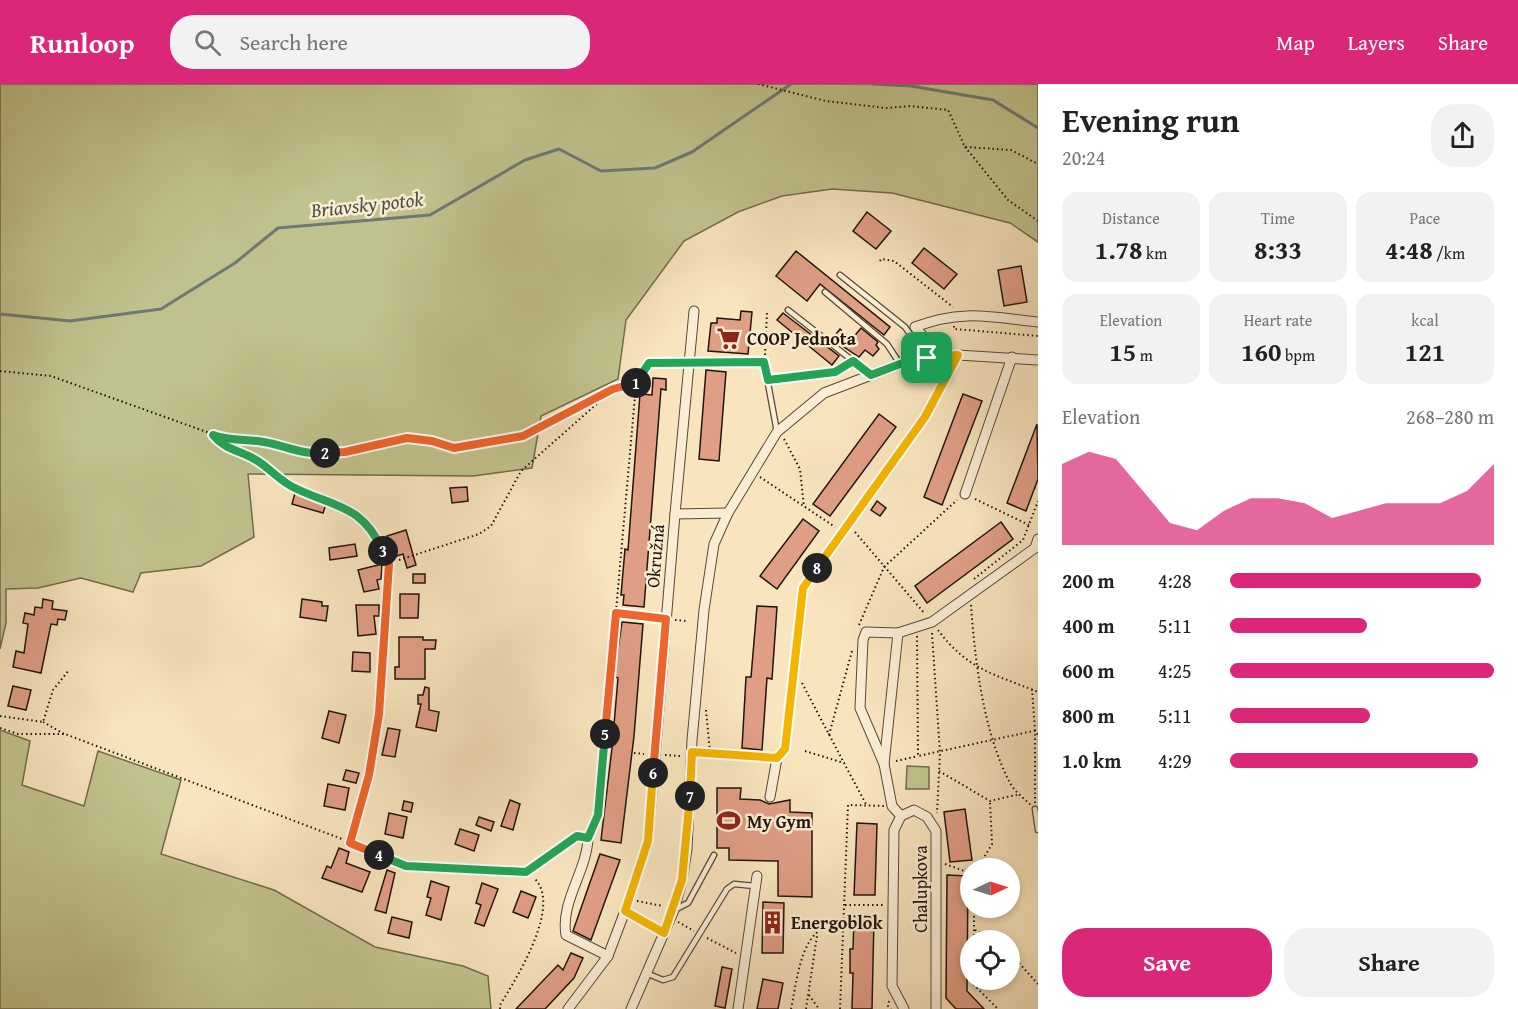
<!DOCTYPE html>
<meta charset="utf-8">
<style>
body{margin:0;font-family:"Gentium Book Plus",serif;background:#f2f2f2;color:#222;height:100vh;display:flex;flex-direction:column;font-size:22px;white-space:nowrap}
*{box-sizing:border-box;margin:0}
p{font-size:20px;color:#767676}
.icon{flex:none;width:33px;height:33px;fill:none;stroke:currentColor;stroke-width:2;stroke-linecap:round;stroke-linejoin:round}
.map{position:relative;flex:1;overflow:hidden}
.drawer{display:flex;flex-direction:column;background:#fff;width:480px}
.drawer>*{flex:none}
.needle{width:39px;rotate:86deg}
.controls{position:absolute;left:960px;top:774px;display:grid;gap:12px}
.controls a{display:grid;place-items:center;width:60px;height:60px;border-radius:50%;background:#fff;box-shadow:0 3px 9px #0003;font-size:30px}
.pin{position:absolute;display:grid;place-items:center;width:51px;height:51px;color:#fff;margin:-26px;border-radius:12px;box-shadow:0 3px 9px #0006}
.km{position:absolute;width:30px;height:30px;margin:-15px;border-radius:50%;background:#222;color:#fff;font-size:16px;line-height:30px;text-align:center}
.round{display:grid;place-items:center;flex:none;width:63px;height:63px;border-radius:24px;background:#f2f2f2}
.summary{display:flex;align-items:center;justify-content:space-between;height:102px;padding:0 24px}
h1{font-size:33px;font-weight:600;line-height:45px}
.metrics{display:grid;grid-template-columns:repeat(3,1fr);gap:9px;height:102px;padding:6px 24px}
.metrics div{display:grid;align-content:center;border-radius:15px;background:#f2f2f2;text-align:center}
.metrics b{font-size:26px;font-weight:600}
.metrics small{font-size:16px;font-weight:400}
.metrics p{font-size:16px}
.chart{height:168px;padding:12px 24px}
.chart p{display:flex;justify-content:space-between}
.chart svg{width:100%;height:108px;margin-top:6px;fill:#db2777;opacity:.7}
.primary-button{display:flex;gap:12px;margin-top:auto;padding:12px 24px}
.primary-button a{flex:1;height:69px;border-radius:24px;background:#db2777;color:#fff;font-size:24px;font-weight:600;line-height:69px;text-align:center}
.primary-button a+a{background:#f2f2f2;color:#222}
ul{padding:0 24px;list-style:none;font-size:20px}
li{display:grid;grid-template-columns:96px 72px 1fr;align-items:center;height:45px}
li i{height:15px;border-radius:8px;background:#db2777}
header{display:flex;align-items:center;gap:36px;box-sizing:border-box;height:84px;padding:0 30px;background:#db2777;color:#fff}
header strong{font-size:28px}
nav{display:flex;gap:33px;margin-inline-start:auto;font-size:21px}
.search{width:420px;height:54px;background:#f2f2f2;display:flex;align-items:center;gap:15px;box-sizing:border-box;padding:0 21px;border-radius:24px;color:#767676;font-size:22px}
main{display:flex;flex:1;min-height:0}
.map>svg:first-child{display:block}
</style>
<header>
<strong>Runloop</strong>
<div class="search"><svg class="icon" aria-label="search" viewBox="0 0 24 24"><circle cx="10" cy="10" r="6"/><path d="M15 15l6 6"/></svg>Search here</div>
<nav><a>Map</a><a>Layers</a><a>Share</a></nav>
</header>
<main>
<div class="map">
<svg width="1038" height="925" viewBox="0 0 1038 925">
<rect width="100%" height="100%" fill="#f8e4bd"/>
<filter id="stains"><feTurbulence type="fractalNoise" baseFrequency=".00333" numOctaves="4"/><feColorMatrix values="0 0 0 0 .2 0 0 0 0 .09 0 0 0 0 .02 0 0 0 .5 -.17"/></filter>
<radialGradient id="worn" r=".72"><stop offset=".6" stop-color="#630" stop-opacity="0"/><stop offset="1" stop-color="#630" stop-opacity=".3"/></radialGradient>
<g fill="#c1c38e" stroke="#706c4e" stroke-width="1.5">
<path d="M0,0h1038v158l-28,-19 -118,-30 -60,-4 -50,7 -44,16 -54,29 -58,79 -8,59 -77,37 -9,52 -59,8 -225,-2 6,63 -53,29 -60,7 -8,19 -52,-14 -43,10 -32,1v34l-6,26z"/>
<path d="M0,646l30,11 -8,44 62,21 14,-55 83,29 -20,74 113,36 101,57 88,19 25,10 3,33h-491z"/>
<path d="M907,682l22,1v22h-23z"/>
</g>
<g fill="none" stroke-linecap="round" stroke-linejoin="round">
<g stroke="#6f7976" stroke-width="3">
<path d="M872,0l39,2 82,14 45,28"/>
<path d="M0,230l70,7 91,-12 74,-46 43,-35 152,-13 95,-55 34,-11 42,22 54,-3 37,-16 99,-68"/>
</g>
</g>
<g fill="#e09e84" stroke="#20150e" stroke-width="1.5">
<path d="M867,128l24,19 -15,18 -23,-18z"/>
<path d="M924,164l33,26 -13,15 -32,-26z"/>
<path d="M796,167l94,76 -6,8 -64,-51 -13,17 -31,-25z"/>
<path d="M1021,182l6,36 -23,4 -6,-36z"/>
<path d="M741,227l11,1 -4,42 -40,-3 3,-28h6v-5l23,2z"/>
<path d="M783,229l56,43 -7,9 -55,-45z"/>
<path d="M861,244l17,14 -2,3 3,4 -6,7 -8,-6 -6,7 -27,-18 8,-10 12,10z"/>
<path d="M706,286l20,2 -7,89 -20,-2z"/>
<path d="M653,294l13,1v11l-5,-1 -17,218 -21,-2 1,-10h-3l4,-46 3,1 12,-156 12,1z"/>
<path d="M963,310l19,7 -40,104 -18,-8z"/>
<path d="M879,330l17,13 -66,89 -17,-12z"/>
<path d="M1037,340l1,55 -12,32 -19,-8z"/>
<path d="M467,403l1,14 -16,2 -2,-15z"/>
<path d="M295,409l31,11 -3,9 -31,-9z"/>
<path d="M877,417l9,7 -6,8 -9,-6z"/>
<path d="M803,435l16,12 -42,58 -17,-13z"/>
<path d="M1001,438l12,17 -86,64 -12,-17z"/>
<path d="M406,446l10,35 -9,3 -4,-14 -9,3 -7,-21z"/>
<path d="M355,460l2,12 -27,4 -1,-12z"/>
<path d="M382,480l-1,15 -4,1 2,9 -15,3 -6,-22z"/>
<rect x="413" y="490" width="12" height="9"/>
<path d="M400,510h19l-1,24h-18z"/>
<path d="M43,515l10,2 -1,8 15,2 -2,9 -7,-1 -1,6 -6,-1 -10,49 -28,-6 3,-16 8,2 4,-29 -5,-1 2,-10 9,2 1,-8 7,1z"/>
<path d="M302,515l20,3v4h6l-2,15 -26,-4z"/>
<path d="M356,521h23v11h-5l2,18 -18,2z"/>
<path d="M757,522l20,1 -5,72 -5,-1 -5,72 -20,-2 4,-71h5z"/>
<path d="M622,538l21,2 -9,112 -13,107 -20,-3 11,-92 6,-70 -3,-1 1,-14z"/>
<path d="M399,553h24v3h13l-1,9h-10v30h-30v-12h4z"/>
<path d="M353,568l17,1v19l-18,-1z"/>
<path d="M13,602l18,4 -5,20 -18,-4z"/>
<path d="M425,603l4,1v22l10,2 -3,19 -20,-4 5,-23h-3v-9h5z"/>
<path d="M329,627l17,4 -7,28 -17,-5z"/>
<path d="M388,644l12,2 -5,27 -13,-2z"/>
<path d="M346,686l13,3 -3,10 -13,-3z"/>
<path d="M328,700l21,4 -4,22 -21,-4z"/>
<path d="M717,704h24l-1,11 20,1 9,4 21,-4v12l22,1v84l-34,-1v-35l-49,-1v-12h-12z"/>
<path d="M510,716l10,4 -7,26 -12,-4z"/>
<path d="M404,717l9,2 -2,9 -9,-2z"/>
<path d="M965,725l7,51 -22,2 -6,-50z"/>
<path d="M389,729l18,4 -4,21 -18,-4z"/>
<path d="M479,733l15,5 -3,9 -15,-6z"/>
<path d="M857,739l20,1 -2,71h-21z"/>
<path d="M460,745l19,6 -5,16 -19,-7z"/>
<path d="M339,764l10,4 -3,11 24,9 -8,20 -40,-14 5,-12 4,2z"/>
<path d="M600,770l20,6 -29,80 -18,-9z"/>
<path d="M387,786l8,3 -9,40 -11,-3z"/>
<path d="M947,791l21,1 -1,115 17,18h-28l-10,-11z"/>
<path d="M431,797l18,6 -8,33 -15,-5 5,-17 -4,-1z"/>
<path d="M482,799l16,6 -14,37 -9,-3 6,-18 -5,-2z"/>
<path d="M521,807l15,6 -8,21 -15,-6z"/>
<path d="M763,818l21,1 -1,50h-21z"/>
<path d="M854,832l20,1 -2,92h-20l1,-36h-3v-24h3z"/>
<path d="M392,833l20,5 -3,16 -21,-5z"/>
<path d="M571,869l12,5 -9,20 -29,31h-29l42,-44 5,5z"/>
<path d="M722,883l10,2 -7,39 -10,-2z"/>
<path d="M763,895l20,4 -5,26h-21z"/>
</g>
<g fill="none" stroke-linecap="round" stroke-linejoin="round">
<defs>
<g id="lane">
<path d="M840,191l65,52 22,31"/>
<path d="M825,208l62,52 13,20"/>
<path d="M788,226l83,65"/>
<path d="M764,278l13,70"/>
<path d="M1035,725l3,21"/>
<path d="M674,826l14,-7 26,-48"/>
<path d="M646,889l17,7 10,-3 54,-88 7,-5 21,2"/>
</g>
<g id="street">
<path d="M694,227l-19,203 53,-1"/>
<path d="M941,273l-26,-30c47,-18 75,-10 123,-5"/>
<path d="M965,410l47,-137"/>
<path d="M389,479l-10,151 -10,61 -19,68 56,23 120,6 51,-36 11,2c-1,33 -28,64 -22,97l42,21"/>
<path d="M898,549l-14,131 8,42 9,10"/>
<path d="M884,680l-24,-56 3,-68 3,-8 32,1 34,-11 103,-74 3,-9"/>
<path d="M770,713l7,-39 8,-9 18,-161 122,-171 33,-62"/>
<path d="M664,849l-39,-22 23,-70 27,-327"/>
<path d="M568,925l40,-53 17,-45"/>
<path d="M631,925l43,-99 8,-29 5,-32 5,-109 12,-130 10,-66 14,-31 49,-81 47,-39 76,-29 58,-9 80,5"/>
<path d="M738,925l19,-133"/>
<path d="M904,925l-12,-23 2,-156 7,-14 13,-6 13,7 9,14v178"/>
</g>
</defs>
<use href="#lane" stroke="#56493a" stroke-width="7"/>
<use href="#street" stroke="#56493a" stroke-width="11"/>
<g stroke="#20150e" stroke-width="2" stroke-dasharray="1.5 3" stroke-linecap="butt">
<path d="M758,0l68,17 60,7 24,-2 38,4 17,37 46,3 27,14"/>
<path d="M965,63l43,53 30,21"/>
<path d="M880,177l1,-2 13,2 59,46"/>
<path d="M954,242v3l84,7"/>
<path d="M765,271l2,-42"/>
<path d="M699,278h57"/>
<path d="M0,287l51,5 178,64 35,2 42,12 39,-2 62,-14 25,3 23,7 68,-12 90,-47 23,-5 13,-21h32"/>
<path d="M773,295l62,-7 12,-5"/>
<path d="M213,351l7,9 35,16 40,29 43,15 34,24 12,26"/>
<path d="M784,355l16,30 4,38"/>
<path d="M760,393l75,50"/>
<path d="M1034,404l4,1"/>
<path d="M975,415l54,26"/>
<path d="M855,448l70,82"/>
<path d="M399,476l80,-26 12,-8 30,-55 88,-78"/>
<path d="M974,495l49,-39 15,-39"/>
<path d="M971,521c4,56 12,125 38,176 4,9 14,17 22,24"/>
<path d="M616,529l42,4"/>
<path d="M675,536l12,1"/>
<path d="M859,541l25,-58 73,-67"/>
<path d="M938,546c30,40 56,44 100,62"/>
<path d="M932,549l8,120 -3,60"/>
<path d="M917,552l1,120 120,-26"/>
<path d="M802,599l42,80"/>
<path d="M1032,605l3,41 3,5"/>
<path d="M706,626l4,42"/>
<path d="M0,632l43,6 10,-32 16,-20"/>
<path d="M43,638l21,12"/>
<path d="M0,644l18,6h47l277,105"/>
<path d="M829,651l23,-84"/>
<path d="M805,667l39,12 23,43"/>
<path d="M702,668l66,6"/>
<path d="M634,669l10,1"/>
<path d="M665,671l15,1"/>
<path d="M896,677l22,-5"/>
<path d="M939,687l51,30 30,-7"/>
<path d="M1035,719v-73"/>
<path d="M591,746l7,-15 38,-430"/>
<path d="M945,780l25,9"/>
<path d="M978,784l14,-24 -2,-43"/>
<path d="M637,817l26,5"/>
<path d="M845,821h39"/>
<path d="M678,838l16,9"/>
<path d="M975,846l18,10"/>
<path d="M707,854l29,15"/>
<path d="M974,856v-32"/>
<path d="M1010,869l28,31"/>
<path d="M973,896v4l25,25"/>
<path d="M809,911l10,14"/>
<path d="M889,917l-1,5 3,3"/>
<path d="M500,925v-4c16,-26 63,-100 34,-127"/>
<path d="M791,925c5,-22 9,-73 34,-81 5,-2 13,0 19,0"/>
<path d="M806,925l11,-73"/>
<path d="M840,925l8,-204 36,1"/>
</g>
<use href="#lane" stroke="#faedd4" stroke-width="4.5"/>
<use href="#street" stroke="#faedd4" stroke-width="9"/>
</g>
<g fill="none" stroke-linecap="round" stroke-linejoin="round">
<defs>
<path id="split-1" d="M636,299l13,-20 115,-1 4,18 67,-8 18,-11 18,14 29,-11 27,-6"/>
<path id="split-2" d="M325,369l20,-1 62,-14 25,3 22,7 69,-12 90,-47 23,-6"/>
<path id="split-3" d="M325,369c-24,2 -38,-7 -61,-11 -18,-3 -34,-1 -51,-7 12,15 27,15 43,25 14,8 25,23 41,29 40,19 65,16 86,62"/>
<path id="split-4" d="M379,771l-29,-12 19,-68 10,-61 10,-150 -6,-13"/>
<path id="split-5" d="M379,771l27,11 120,6 51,-36 11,2 10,-23 7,-81"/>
<path id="split-6" d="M605,650l11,-121 50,6 -13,154"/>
<path id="split-7" d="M653,689l-5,68 -23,70 39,22 18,-53 8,-84"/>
<path id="split-8" d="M690,712l2,-44 85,6 8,-9 18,-161 14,-20"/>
<path id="split-9" d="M817,484l108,-151 33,-62 -31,3"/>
</defs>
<use href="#split-1" stroke="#fff" stroke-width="12"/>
<use href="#split-2" stroke="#fff" stroke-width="12"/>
<use href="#split-3" stroke="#fff" stroke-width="12"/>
<use href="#split-4" stroke="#fff" stroke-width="12"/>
<use href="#split-5" stroke="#fff" stroke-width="12"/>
<use href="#split-6" stroke="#fff" stroke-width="12"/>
<use href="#split-7" stroke="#fff" stroke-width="12"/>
<use href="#split-8" stroke="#fff" stroke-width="12"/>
<use href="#split-9" stroke="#fff" stroke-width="12"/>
<use href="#split-1" stroke="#22a559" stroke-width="8"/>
<use href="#split-2" stroke="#f0652b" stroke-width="8"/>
<use href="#split-3" stroke="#22a559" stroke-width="8"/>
<use href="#split-4" stroke="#f0652b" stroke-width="8"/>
<use href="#split-5" stroke="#22a559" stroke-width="8"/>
<use href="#split-6" stroke="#f0652b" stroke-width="8"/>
<use href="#split-7" stroke="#f5b400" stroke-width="8"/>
<use href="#split-8" stroke="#f5b400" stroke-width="8"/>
<use href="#split-9" stroke="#f5b400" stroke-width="8"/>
</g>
<defs>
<symbol id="supermarket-bare" viewBox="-9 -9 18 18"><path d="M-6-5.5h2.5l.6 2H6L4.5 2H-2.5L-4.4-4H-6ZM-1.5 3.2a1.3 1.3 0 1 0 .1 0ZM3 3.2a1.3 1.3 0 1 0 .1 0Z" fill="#8f2418" stroke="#faedd4" stroke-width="2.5" paint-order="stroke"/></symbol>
<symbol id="stadium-bare" viewBox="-9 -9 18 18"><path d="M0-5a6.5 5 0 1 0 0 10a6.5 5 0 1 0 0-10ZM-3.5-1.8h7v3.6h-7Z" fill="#8f2418" stroke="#faedd4" stroke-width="2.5" paint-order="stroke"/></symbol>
<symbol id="building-bare" viewBox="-9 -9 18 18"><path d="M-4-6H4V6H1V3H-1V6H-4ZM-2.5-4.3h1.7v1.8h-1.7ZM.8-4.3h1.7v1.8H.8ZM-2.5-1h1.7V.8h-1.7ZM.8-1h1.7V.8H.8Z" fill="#8f2418" stroke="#faedd4" stroke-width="2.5" paint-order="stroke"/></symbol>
</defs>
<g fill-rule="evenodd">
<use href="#supermarket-bare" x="712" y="238" width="33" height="33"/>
<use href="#stadium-bare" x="712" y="720" width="33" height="33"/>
<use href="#building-bare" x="756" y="822" width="33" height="33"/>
</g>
<g text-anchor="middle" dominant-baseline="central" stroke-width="5" stroke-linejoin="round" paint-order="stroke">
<g font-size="18" font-weight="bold" fill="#20150e" stroke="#faedd4" text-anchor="start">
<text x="747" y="254">COOP Jednota</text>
<text x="747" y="737">My Gym</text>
<text x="791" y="838">Energoblok</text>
</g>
<g font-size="18" fill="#20150e" stroke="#faedd4">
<text transform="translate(655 472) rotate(-85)">Okružná</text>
<text transform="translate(920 805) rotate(-90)">Chalupkova</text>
</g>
<g font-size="20" font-style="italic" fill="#4e4f4b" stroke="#faedd4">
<text transform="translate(367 120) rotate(-6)">Briavsky potok</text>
</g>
</g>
<rect width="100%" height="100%" filter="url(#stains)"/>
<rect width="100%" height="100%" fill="url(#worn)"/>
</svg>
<div class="controls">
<a><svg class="needle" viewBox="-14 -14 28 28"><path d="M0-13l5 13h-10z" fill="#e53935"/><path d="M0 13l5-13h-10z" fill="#767676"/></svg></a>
<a><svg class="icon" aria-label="locate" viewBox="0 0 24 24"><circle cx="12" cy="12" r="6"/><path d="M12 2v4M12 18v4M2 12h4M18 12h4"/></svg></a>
</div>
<div class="pin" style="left:927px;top:274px;background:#1e9e55"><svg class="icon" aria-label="arrive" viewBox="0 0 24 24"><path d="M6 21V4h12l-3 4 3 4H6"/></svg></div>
<b class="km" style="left:636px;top:299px">1</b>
<b class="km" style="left:325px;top:369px">2</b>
<b class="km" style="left:383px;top:467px">3</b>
<b class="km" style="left:379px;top:771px">4</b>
<b class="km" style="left:605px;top:650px">5</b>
<b class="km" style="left:653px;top:689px">6</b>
<b class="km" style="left:690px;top:712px">7</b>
<b class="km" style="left:817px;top:484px">8</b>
</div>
<section class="drawer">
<div class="summary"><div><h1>Evening run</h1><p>20:24</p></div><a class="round"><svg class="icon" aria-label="share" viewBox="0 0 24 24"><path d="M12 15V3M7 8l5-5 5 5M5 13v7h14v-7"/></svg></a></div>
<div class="metrics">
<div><p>Distance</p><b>1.78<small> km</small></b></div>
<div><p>Time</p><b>8:33</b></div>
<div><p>Pace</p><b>4:48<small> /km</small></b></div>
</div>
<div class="metrics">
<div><p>Elevation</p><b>15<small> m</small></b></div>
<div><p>Heart rate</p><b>160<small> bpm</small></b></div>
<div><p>kcal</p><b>121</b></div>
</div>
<div class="chart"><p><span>Elevation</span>268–280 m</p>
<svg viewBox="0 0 160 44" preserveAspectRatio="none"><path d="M0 44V11L10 6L20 9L30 22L40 35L50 38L60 30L70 25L80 25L90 27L100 33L110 30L120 27L130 27L140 27L150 22L160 11V44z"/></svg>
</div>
<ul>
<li><b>200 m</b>4:28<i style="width:95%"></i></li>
<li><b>400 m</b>5:11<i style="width:52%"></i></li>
<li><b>600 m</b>4:25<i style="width:100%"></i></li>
<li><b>800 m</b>5:11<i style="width:53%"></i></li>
<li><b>1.0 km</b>4:29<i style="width:94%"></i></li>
</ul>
<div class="primary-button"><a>Save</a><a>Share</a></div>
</section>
</main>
